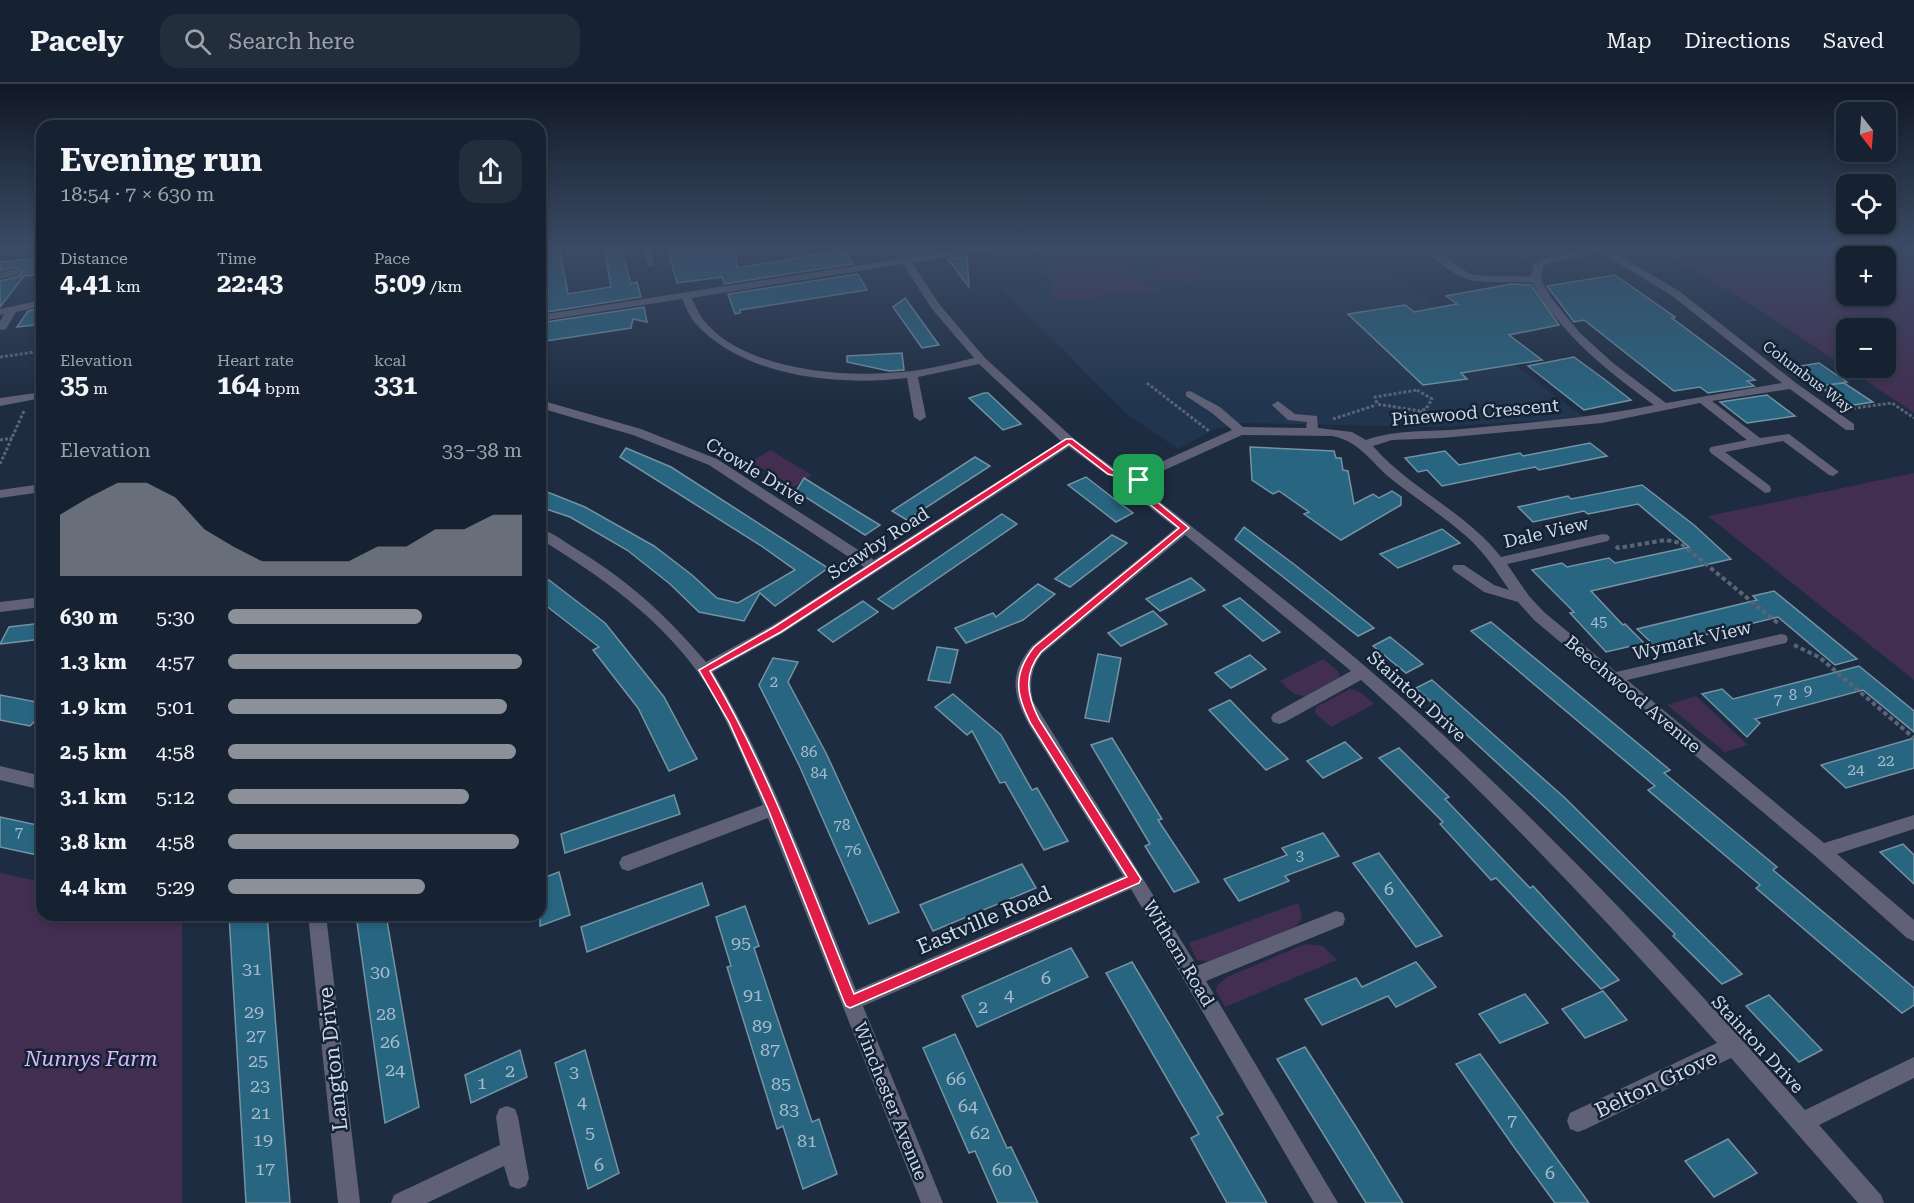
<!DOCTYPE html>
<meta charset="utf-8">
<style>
body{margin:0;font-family:"Roboto Serif",serif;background:#232e3d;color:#f1f3f6;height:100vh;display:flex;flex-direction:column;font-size:22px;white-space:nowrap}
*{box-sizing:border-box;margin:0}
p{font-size:20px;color:#9ea3ab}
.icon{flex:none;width:33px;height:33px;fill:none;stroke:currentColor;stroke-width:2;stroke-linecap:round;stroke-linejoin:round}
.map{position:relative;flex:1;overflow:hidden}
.panel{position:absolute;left:36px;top:36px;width:510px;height:801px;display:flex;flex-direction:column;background:#162131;border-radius:18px;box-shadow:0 3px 9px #0003,0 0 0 2px #353e4d}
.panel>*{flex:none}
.needle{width:39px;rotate:163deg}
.fabs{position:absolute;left:1836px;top:18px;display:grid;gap:12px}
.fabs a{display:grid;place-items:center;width:60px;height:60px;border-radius:12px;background:#162131;box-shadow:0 3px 9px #0003,0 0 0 2px #353e4d;font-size:30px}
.pin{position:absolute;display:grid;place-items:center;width:51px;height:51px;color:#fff;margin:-26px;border-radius:12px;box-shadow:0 3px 9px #0006}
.round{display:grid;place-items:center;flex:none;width:63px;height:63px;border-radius:18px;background:#232e3d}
.overview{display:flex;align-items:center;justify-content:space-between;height:102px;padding:0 24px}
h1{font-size:33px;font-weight:700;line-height:45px}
.metrics{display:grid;grid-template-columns:repeat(3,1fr);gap:9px;height:102px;padding:6px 24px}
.metrics div{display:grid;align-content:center}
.metrics b{font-size:26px;font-weight:700}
.metrics small{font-size:16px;font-weight:400}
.metrics p{font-size:16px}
.chart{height:168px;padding:12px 24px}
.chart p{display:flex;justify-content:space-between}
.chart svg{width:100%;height:108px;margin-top:6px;fill:#8c9099;opacity:.7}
ul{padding:0 24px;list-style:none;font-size:20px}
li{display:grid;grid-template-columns:96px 72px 1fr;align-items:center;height:45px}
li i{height:15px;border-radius:8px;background:#8c9099}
header{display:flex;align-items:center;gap:36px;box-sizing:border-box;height:84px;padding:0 30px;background:#162131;border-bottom:2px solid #353e4d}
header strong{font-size:28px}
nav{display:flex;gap:33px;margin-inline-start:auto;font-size:21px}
.search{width:420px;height:54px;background:#232e3d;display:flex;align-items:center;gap:15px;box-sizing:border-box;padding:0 21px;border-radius:18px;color:#9ea3ab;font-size:22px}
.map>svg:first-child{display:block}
</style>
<header>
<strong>Pacely</strong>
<div class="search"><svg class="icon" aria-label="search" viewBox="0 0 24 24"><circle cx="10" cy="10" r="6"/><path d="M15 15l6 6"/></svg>Search here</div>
<nav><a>Map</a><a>Directions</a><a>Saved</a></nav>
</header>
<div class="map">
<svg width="1914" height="1119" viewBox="0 0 1914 1119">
<rect width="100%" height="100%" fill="#1e2c41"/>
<path fill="#22354f" d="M1105,163h252l228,171 -148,9 -195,-4 -27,6 -37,20 -50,-34 -125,-125 46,-9 -13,-24z"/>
<g fill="#422e51" fill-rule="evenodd">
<path d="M1160,163h93l-54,11z"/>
<path d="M1654,163h260v166l-154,-103zM1846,172h40v40h-40zM1846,244h40v40h-40z"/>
<path d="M1135,164l7,2 -7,8 -4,10h-11l5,3 3,7 33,10 -1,3 -21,3 -22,-2 -37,8 -16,1 -14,-5 4,-16 -5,-17c29,-7 60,-1 86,-15z"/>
<path d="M1152,167l14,1 20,7 -19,1c14,8 20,-1 35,12l-3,8 -11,2 -41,-4 -4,-2 12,-3 10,-9 -22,-6z"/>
<path d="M770,366l42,25 -18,12 -43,-25z"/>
<path d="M1914,389v207l-206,-164z"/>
<path d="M1323,575l15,12 2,6 -35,19 -11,-2 -14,-13z"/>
<path d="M1350,605l10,3 14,12 -43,23 -16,-14 1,-6z"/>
<path d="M1696,612l52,49 -23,7 -58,-47z"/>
<path d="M0,789l42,9v33h140v288h-182z"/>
<path d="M1298,819l4,15 -6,8 -84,36 -15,-2 -8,-17z"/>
<path d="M1305,860l18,2 14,14 -112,47 -9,-16 1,-5 10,-9z"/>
</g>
<g fill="#286580" stroke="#7493a3" stroke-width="1.5">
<path d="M604,163h17l10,37 6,-2 4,15 -101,16v-15l8,-2 -6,-40 18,-5 8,43 43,-7z"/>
<path d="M667,163h68l2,21 107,-18 8,14 -128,20 -2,-7 -45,6z"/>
<path d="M967,172l2,31 -21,-28z"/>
<path d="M42,174v16l-18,2 -24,31v-26l20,-5 2,-5 -8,-4 -14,4v-9z"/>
<path d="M858,190l9,16 -127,20v3l-5,1 -7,-20z"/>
<path d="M1615,191l60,42 -3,1 83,62 -8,1 7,5 -46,7 -8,-6 -26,4 -90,-71 -10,2 -27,-36z"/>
<path d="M1511,200l20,1 28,40 -50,10 33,25 -81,13 6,6 -44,6 -75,-71 57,-9 9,7 43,-8 -11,-8z"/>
<path d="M905,214l34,47 -17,3 -29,-41z"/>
<path d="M644,223l3,15 -14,-3 -2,9 -91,14v-19z"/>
<path d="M42,224v16l-25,3 11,-16z"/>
<path d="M902,269l2,17 -15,1 -42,-9v-6z"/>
<path d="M1574,273l30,22 27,21 -47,10 -56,-44z"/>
<path d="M1819,279l28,19 -24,4 -28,-19z"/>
<path d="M1844,299l29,19 -25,4 -29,-20z"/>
<path d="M984,309h4l33,31 -18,6 -34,-32z"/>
<path d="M1767,311l28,21 -48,7 -27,-21z"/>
<path d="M1590,359l17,13 -68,14 -4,-3 -93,19 -15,-16 -9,2 -13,-14 40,-7 14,14 61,-12 3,3z"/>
<path d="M1250,363l84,4 2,7h5l2,12 5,1 6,33 19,-10 6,4 13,-7 9,6v8l-60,35 -37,-26 5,-2 -30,-21 -6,3 -21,-14z"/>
<path d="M626,364l45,19 157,101 -53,38 -15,-13 -16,28 -45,-9 -29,-28 -43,-34 -57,-33 -30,-10v-18l45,18 69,39 38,29 25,23 21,5 57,-33 -35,-25 -140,-88z"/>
<path d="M975,373l15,9 -83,54 -15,-9z"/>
<path d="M1086,393l31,24 16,12 -17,9 -48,-37z"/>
<path d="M804,394l61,38 15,9 -15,10 -69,-44z"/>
<path d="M1642,401l52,40 37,34 -140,32 32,34 2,-1 19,19 -38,9 -36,-39 4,-1 -42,-42 30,-7 5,4 42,-9 6,5 74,-16 -51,-43 -50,10 -4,-3 -51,11 -15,-15 50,-11 3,3z"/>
<path d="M1002,430l15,10 -124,85 -15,-10z"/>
<path d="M1244,443l51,38 79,63 -16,8 -123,-97z"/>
<path d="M1442,445l18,14 -62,25 -18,-14z"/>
<path d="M1112,451l15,8 -57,44 -15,-8z"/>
<path d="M1191,494l14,12 -45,21 -14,-12z"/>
<path d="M549,496l56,43 59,74 33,62 -28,12 -31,-63 -45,-58 6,-3 -59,-46v-15z"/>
<path d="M1038,500l17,10 -32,26 -57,23 -11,-15 38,-15 3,4z"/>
<path d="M1774,507l83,68 -22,6 -57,-48 -122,30 -19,-18 120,-29 -4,-4z"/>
<path d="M1240,514l40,34 -17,9 -40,-35z"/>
<path d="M863,517l15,11 -45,30 -15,-12z"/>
<path d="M1153,527l14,13 -46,22 -13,-13z"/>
<path d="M1491,538l179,148 -6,3 113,94 -4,3 141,118v17l-12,8 -146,-125 4,-3 -112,-95 7,-4 -184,-155z"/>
<path d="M42,539v16l-42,5 9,-17z"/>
<path d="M1390,553l16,13 17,14 -17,9 -33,-27z"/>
<path d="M937,563l21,3 -8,33 -22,-3z"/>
<path d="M1098,570l23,4 -12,64 -24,-4z"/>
<path d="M1250,571l16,14 -35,19 -16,-15z"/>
<path d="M773,574l25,4 -10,20 38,71 73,159 -30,12 -70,-159 -40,-80z"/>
<path d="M1859,582l55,45v21l-51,-42 -108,29 5,4 -13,14 -45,-43 20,-5 11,10z"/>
<path d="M1432,596l133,118 177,176 -20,10 -49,-48 2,-2 -129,-126 -130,-120z"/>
<path d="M953,610l48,41 31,55 5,-2 31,53 -24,9 -39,-68 -5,1 -28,-52 -5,4 -32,-28z"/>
<path d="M0,611l42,8v11l-12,12 -30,-6z"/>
<path d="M1230,616l28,29 30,30 -22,11 -57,-60z"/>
<path d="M1112,654l50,81 -4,1 41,62 -25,10 -29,-46 5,-2 -59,-99z"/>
<path d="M1914,654v30l-68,20 -25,-23z"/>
<path d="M1345,658l17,16 -39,20 -16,-17z"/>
<path d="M1399,664l50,49 -4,2 85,89 3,-2 86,94 -18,9 -105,-111 -5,2 -51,-56 3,-2 -64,-64z"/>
<path d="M674,711l6,19 -115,39 -4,-19z"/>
<path d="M0,733l42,9v30l-42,-9z"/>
<path d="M1323,749l16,23 -54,20 4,5 -50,20 -15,-22 63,-24 -5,-7z"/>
<path d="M1903,760l11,11v29l-34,-32z"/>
<path d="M1379,769l47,62 16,21 -26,11 -63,-84z"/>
<path d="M1022,780l14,24 -103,43 -13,-26z"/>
<path d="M559,788l11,43 -30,11v-47z"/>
<path d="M702,799l7,22 -122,47 -6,-25z"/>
<path d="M745,822l14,40 -5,2 58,174 7,-3 18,55 -34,15 -20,-63 -6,3 -50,-162 4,-1 -15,-49z"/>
<path d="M229,831h38l23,288h-44z"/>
<path d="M356,831h30l33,192 -34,16z"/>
<path d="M1071,864l17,29 -111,50 -15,-31z"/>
<path d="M1132,878l91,152 -6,3 50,86h-40l-36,-65 8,-4 -93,-161z"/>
<path d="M1416,878l20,25 -40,20 -8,-11 -66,29 -17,-26 51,-21 6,9z"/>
<path d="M1603,907l24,29 -42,18 -23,-29z"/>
<path d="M1525,910l23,29 -48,20 -21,-29z"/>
<path d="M1769,911l26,27 27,28 -23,12 -53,-56z"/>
<path d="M955,950l52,114 4,-1 27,56h-40l-23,-52 -6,2 -46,-105z"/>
<path d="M1305,963l51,80 47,76h-37l-89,-144z"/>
<path d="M520,966l7,27 -56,26 -6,-28z"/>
<path d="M585,966l34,123 -31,16 -33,-126z"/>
<path d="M1480,970l61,83 48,66h-34l-41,-56 -58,-83z"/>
<path d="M1728,1055l29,34 -43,24 -29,-36z"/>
</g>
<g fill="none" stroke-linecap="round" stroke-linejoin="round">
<g stroke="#586577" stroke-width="3" stroke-dasharray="3 2" stroke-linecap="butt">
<path d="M1022,163l36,5 32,-5"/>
<path d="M1509,163l20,13"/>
<path d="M0,273l42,-6"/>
<path d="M1147,299l62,48"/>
<path d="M1417,306l15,9 -6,10 -6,2 -43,-7 -2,-7z"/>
<path d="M1848,325l44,-6 22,15"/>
<path d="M1420,327l11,11"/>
<path d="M1333,335l43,-14"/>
<path d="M0,356l12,-2"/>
<path d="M0,380l24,-53"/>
</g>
<g stroke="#586577" stroke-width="4" stroke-dasharray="4.5 3" stroke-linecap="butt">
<path d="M1616,462l2,2 48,-8 14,3 99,81"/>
<path d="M1794,561l25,12 95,81"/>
</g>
<g fill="#606177" fill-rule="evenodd">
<path d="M560,163l-2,2 -18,5v-6z"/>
<path d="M641,163h10l3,19h-6z"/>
<path d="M976,163h26l-90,16 28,42 45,53 88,80 42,31 22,6 13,-8 82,-37 -20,-17 -26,-17v-4l4,-1 30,16 23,20 63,1 1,-6 -19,-2 -14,-13 -2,-2 6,-4 17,13 22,2 1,12 34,4 14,8c31,-11 63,-8 96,-11 64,-6 128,-11 192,-24 -48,-35 -92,-70 -122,-122 -19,-2 -39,0 -57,-2 -18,-2 -40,-21 -53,-34 21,0 31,19 49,27 8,3 47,1 60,3l2,-12 7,-5 54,-13h11l74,44 117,92 58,41v6h-8l-56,-41 -78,12 48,37 29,-4 50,38 -6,4 -4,-1 -46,-34 -58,11 45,34 1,3 -1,3 -5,1 -54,-40 -2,-3 2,-3 36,-7 -47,-37 -98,20 -160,15 -50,2 -19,6c37,43 93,66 128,111l102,-23 5,1 2,3 -2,3 -101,23 22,32 15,16 72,60 165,-38 5,1 2,4 -2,4 -5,1 -154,36 197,163 90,-28v14l-77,25 77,66v21l-7,-3 -92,-82 -281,-236 -16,-18 -34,-10 -30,-21 -2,-3 2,-3h10l30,20 15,5c-13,-20 -25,-38 -43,-54 -24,-21 -51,-38 -76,-58 -20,-17 -31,-37 -58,-42l-90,-1 -84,38 -15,12 7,9c99,77 198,154 290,238 129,118 249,248 365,378l109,-53v21l-95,47 62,70 3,8h-26l-127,-145 -145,71 -8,3 -8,-3 -3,-8 3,-8 147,-70c-114,-126 -229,-250 -356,-363l-76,42 -6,2 -6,-2 -2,-4 2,-4 78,-43 -166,-136 -143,119c-11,14 -13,30 -9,47l164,265 139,-55 7,2 2,6 -2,6 -137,56 132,222h-24l-183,-314 -268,117 80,197h-22l-153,-385 -140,53 -6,-2 -3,-6 3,-6 141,-52c-19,-44 -37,-91 -64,-131 -41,-58 -99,-98 -159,-135v-10c12,3 22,11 33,18 55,33 91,66 133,115l67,-37 91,-58 -155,-102 -76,-30 -93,-27v-8l101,29 76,30 157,101 187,-119 -82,-77 -61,13 8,40 -6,4 -6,-4 -7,-39c-69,8 -162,0 -212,-55 -6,-7 -9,-16 -13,-24l-142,22v-6zM1600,168l71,43 111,88 -116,20 -53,-40 -33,-30 -28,-34 -11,-19 2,-14 3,-2zM903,180l29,45 42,49c-28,7 -57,14 -86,15 -56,4 -150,-6 -186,-55 -4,-6 -7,-14 -11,-20zM1069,363l38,28 25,7 -1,3 9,15 36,28 -144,118c-24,28 -19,49 -3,79l94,151 -267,114c-44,-107 -83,-218 -143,-318l70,-39z"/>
<path d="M15,185l5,3 -1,2 -19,5v-6z"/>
<path d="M42,216v6l-26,6 -10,17 -6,1v-9l4,-7 -4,1v-6z"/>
<path d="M42,308v6l-42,8v-8z"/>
<path d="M42,400v8l-42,6v-8z"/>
<path d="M42,513v10l-42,5v-10z"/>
<path d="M0,682l42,10v14l-42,-10z"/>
<path d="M308,831h18l34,288h-22z"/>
<path d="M507,1022l8,3 3,8 11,61 -3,8 -8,3 -8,-3 -6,-20 -77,37h-36l3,-8 106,-50 -4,-28 3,-8z"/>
</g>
</g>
<linearGradient id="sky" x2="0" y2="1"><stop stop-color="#101824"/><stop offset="0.51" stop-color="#3b4b65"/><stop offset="1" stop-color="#3b4b65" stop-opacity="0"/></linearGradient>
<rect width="1914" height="320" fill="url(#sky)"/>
<path fill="#e11d48" stroke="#fff" stroke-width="1.5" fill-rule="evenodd" d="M1066,355h6l42,32 28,7 2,13 45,37 -148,124c-18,22 -14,44 -2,67l102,160 -2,4 -289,125 -4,-2 -2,-4 -76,-193 -39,-87 -30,-52 75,-43zM1069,360l39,30 26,7 -1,4 4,9 42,34 -145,119c-22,28 -18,48 -3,77l96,153 -273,117c-44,-109 -84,-222 -144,-323l71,-39z"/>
<g text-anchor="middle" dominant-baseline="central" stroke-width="5" stroke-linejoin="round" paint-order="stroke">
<g font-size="15" fill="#d0dae7" stroke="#142236">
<text transform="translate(1808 293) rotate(37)">Columbus Way</text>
</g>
<g font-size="15" fill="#a6bdcd">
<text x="1599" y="538">45</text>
<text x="774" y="598">2</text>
<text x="1808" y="607">9</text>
<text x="1793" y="611">8</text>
<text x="1778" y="615">7</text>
<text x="809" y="668">86</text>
<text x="1886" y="677">22</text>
<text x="1856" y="686">24</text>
<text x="819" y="689">84</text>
<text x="842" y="741">78</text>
<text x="19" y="748">7</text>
<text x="853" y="766">76</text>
<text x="1300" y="772">3</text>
</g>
<g font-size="18" fill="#d0dae7" stroke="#142236">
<text transform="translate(1475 328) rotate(-5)">Pinewood Crescent</text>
<text transform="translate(756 387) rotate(31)">Crowle Drive</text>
<text transform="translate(1546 448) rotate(-13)">Dale View</text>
<text transform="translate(878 459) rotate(-33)">Scawby Road</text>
<text transform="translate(1692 556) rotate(-13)">Wymark View</text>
<text transform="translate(1633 610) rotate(40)">Beechwood Avenue</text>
<text transform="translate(1417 612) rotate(42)">Stainton Drive</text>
<text transform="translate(1179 869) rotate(59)">Withern Road</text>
<text transform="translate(1758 960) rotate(47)">Stainton Drive</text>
<text transform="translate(891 1017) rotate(68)">Winchester Avenue</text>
</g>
<g font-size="18" fill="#a6bdcd">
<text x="1389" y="804">6</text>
<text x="741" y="858">95</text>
<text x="252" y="884">31</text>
<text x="380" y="887">30</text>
<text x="1046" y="893">6</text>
<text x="753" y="910">91</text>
<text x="1009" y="910">4</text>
<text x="983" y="922">2</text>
<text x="254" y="927">29</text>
<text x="386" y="929">28</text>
<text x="762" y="941">89</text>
<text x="256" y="951">27</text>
<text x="390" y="957">26</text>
<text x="770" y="965">87</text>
<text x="258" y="976">25</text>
<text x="395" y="985">24</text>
<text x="510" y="986">2</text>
<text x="574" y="987">3</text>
<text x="956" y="994">66</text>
<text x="482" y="998">1</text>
<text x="781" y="999">85</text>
<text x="260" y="1001">23</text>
<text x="582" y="1017">4</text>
<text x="968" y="1021">64</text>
<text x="789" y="1025">83</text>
<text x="261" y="1028">21</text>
<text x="1512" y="1036">7</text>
<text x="590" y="1048">5</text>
<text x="980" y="1048">62</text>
<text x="263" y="1055">19</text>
<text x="807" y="1056">81</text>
<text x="599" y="1080">6</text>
<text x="265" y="1084">17</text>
<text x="1002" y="1085">60</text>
<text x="1550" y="1088">6</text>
</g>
<g font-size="21" fill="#d0dae7" stroke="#142236">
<text transform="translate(984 836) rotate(-23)">Eastville Road</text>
<text transform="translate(333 975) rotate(-96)">Langton Drive</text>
<text transform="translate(1656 1000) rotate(-25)">Belton Grove</text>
</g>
<g font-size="21" font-style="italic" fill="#deb7fe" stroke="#142236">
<text x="91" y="975">Nunnys Farm</text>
</g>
</g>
</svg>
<div class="fabs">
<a><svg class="needle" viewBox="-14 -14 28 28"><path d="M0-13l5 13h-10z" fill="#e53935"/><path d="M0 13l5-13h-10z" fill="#9ea3ab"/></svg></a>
<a><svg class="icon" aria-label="locate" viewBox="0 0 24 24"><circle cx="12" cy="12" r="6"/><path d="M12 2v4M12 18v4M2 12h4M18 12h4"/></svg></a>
<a>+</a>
<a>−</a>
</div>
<div class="pin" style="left:1139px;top:396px;background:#1e9e55"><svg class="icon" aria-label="arrive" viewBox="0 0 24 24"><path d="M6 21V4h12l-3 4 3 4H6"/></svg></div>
<section class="panel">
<div class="overview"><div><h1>Evening run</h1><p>18:54 · 7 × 630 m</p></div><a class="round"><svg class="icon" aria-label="share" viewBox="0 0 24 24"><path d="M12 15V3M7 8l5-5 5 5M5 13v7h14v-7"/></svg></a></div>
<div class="metrics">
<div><p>Distance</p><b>4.41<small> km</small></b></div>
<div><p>Time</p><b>22:43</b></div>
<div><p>Pace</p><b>5:09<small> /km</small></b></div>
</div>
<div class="metrics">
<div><p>Elevation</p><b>35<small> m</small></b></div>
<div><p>Heart rate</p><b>164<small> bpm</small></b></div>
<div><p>kcal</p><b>331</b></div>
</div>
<div class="chart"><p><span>Elevation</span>33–38 m</p>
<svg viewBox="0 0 160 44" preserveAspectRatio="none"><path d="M0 44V19L10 12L20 6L30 6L40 12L50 25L60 32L70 38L80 38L90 38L100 38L110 32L120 32L130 25L140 25L150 19L160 19V44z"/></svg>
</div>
<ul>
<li><b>630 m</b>5:30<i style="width:66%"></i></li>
<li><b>1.3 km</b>4:57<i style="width:100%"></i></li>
<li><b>1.9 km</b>5:01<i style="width:95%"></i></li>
<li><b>2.5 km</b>4:58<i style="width:98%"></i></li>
<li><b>3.1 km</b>5:12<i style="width:82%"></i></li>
<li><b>3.8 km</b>4:58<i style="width:99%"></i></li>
<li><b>4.4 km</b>5:29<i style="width:67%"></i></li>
</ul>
</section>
</div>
